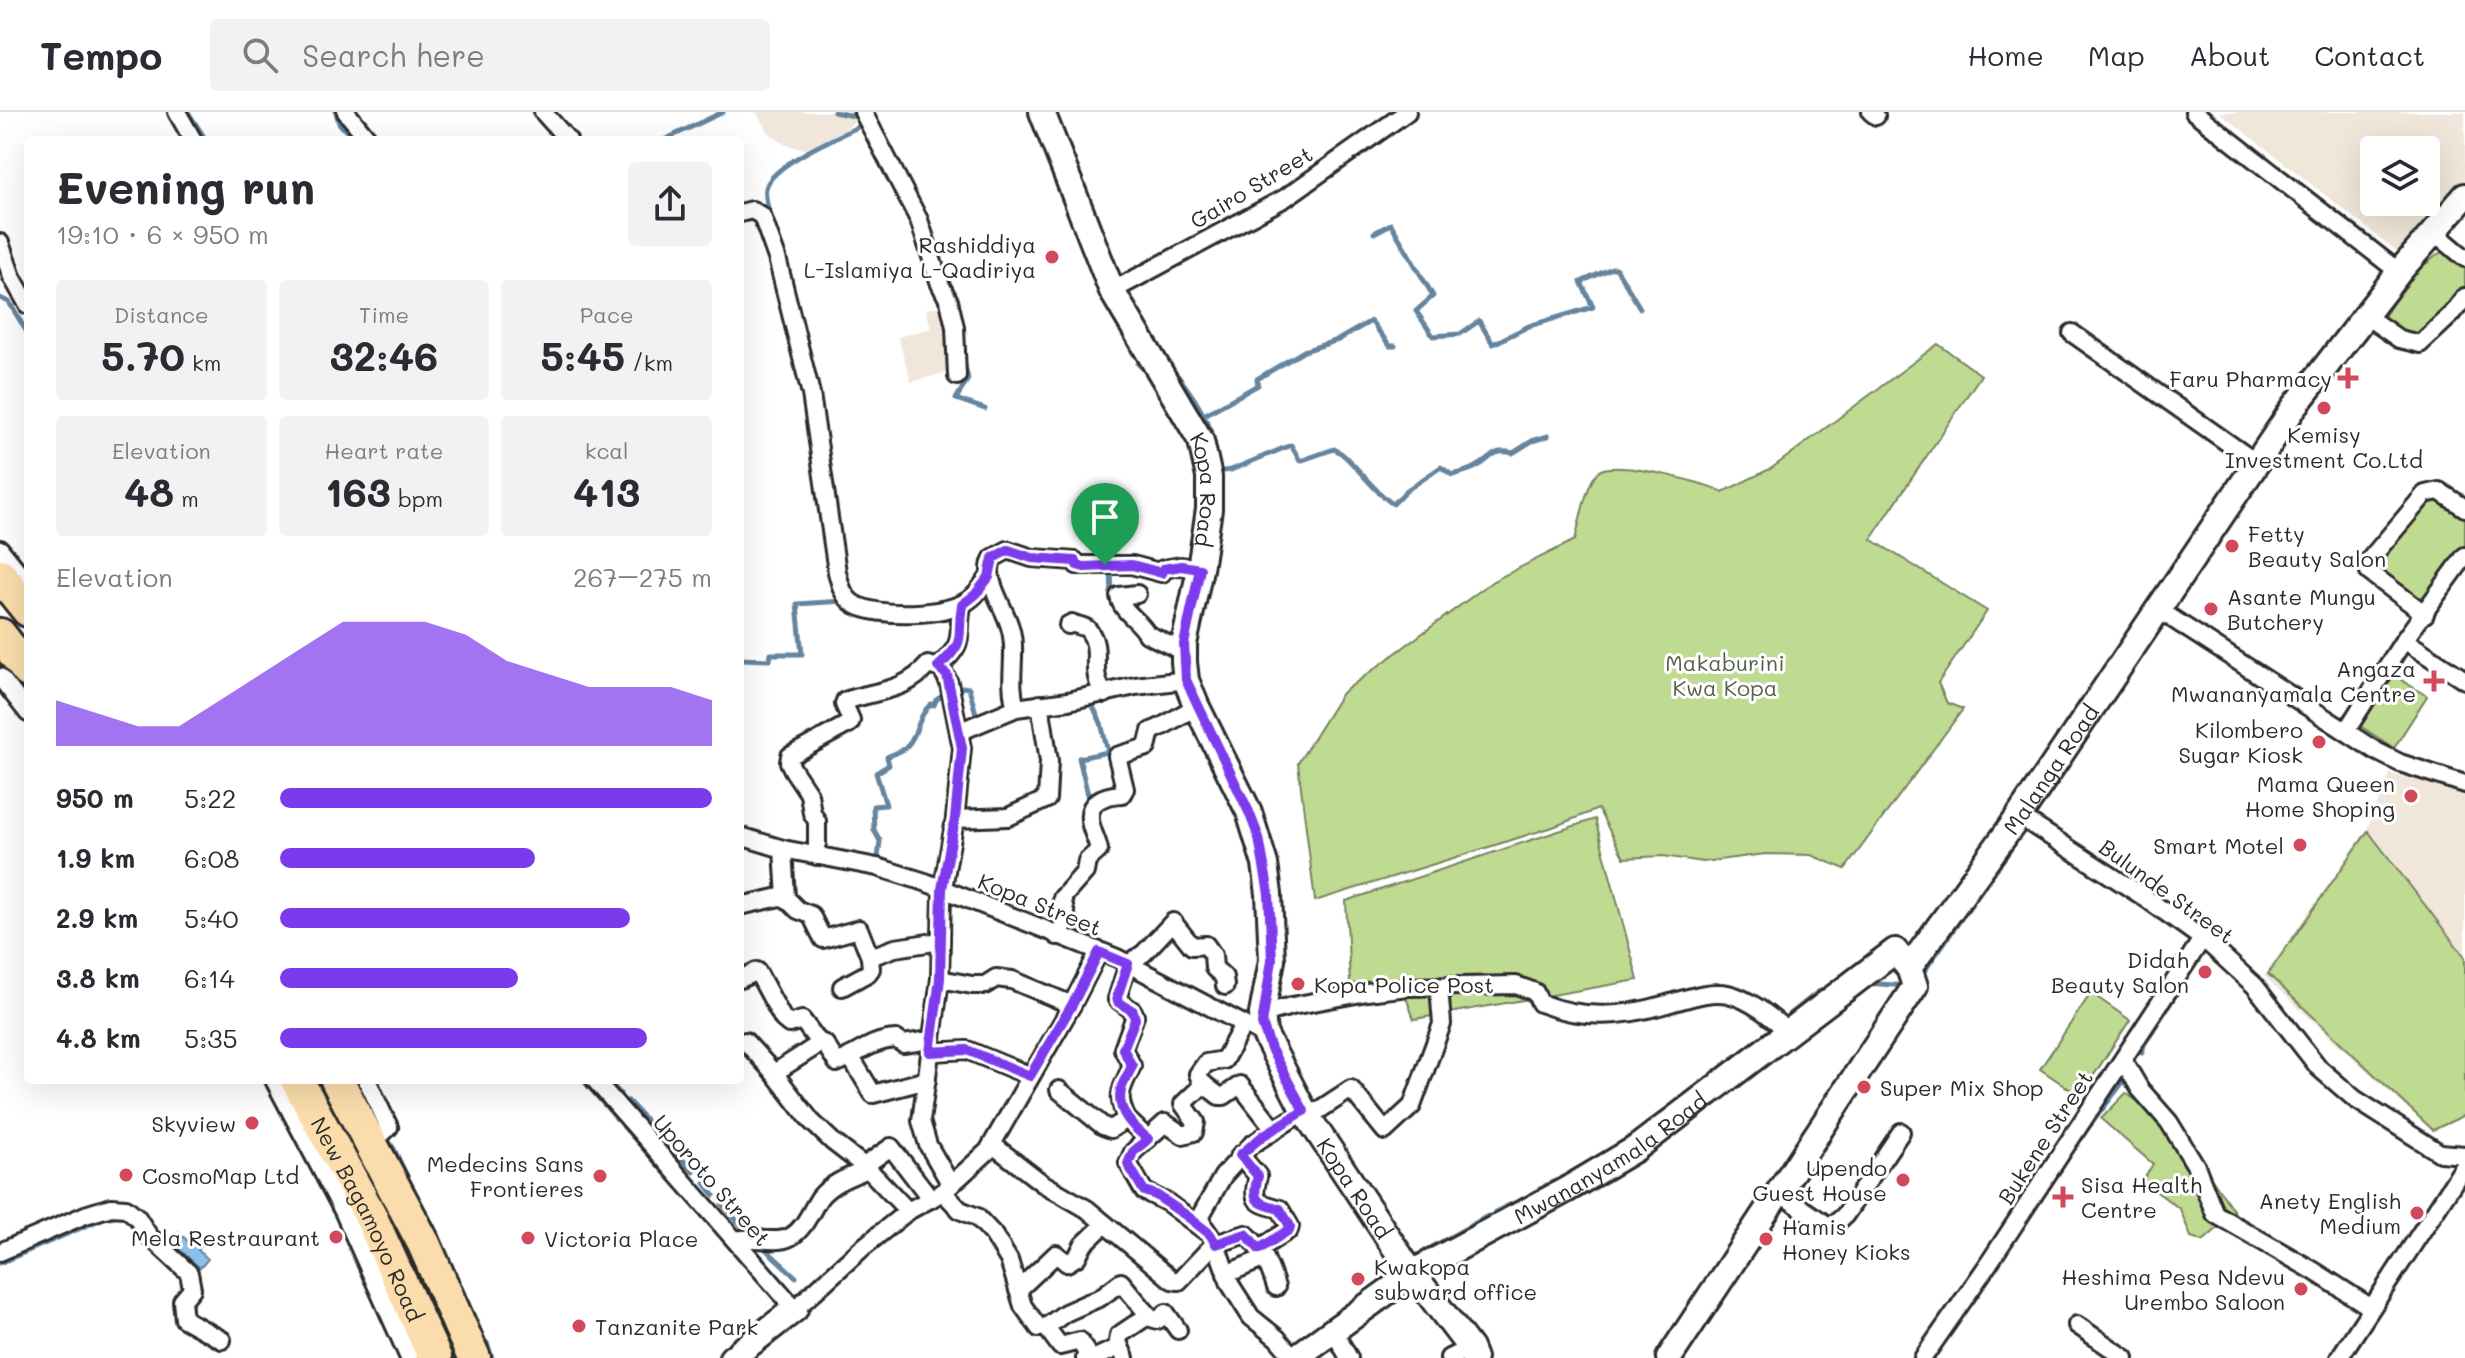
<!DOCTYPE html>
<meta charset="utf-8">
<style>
body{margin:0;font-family:Mali,sans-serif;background:#f2f2f3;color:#2b2b33;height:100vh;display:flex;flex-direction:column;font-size:30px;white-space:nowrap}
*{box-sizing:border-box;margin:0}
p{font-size:26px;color:#7c7c81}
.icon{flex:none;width:44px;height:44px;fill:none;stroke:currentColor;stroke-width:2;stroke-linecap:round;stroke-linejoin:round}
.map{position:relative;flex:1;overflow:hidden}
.panel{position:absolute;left:24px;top:24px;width:720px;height:948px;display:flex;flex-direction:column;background:#fff;border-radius:8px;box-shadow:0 8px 32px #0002}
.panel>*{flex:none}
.buttons{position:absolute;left:2360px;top:24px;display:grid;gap:16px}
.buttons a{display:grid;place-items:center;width:80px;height:80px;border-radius:8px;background:#fff;box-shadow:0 8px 32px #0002;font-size:40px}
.pin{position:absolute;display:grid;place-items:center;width:68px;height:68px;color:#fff;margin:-82px -34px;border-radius:50% 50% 50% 0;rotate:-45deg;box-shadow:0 0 8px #0007}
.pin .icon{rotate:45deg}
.round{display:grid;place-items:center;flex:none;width:84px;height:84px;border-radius:8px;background:#f2f2f3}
.headline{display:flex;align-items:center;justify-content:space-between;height:136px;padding:0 32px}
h1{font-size:44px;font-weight:700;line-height:60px}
.figures{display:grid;grid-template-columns:repeat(3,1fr);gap:12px;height:136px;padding:8px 32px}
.figures div{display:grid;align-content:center;border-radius:8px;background:#f2f2f3;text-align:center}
.figures b{font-size:40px;font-weight:700}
.figures small{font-size:22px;font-weight:400}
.figures p{font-size:22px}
.chart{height:224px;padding:16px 32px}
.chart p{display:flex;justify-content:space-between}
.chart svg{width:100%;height:144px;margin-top:8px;fill:#7c3aed;opacity:.7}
ul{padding:0 32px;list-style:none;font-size:26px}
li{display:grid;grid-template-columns:128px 96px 1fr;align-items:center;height:60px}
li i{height:20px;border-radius:10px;background:#7c3aed}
header{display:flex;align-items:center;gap:48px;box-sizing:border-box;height:112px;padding:0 40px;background:#fff;border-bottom:2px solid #e1e1e2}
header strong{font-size:38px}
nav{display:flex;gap:44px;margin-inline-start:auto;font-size:28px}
.search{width:560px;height:72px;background:#f2f2f3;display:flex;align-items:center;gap:20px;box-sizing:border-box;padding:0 28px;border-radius:8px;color:#7c7c81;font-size:30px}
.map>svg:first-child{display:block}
</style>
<header>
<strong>Tempo</strong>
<div class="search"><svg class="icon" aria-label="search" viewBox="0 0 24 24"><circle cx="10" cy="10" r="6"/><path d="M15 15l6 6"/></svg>Search here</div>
<nav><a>Home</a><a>Map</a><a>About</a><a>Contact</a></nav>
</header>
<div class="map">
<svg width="2465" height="1246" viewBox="0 0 2465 1246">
<rect width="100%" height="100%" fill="#fff"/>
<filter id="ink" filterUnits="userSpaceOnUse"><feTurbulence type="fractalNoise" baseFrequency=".0125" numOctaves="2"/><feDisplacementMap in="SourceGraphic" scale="16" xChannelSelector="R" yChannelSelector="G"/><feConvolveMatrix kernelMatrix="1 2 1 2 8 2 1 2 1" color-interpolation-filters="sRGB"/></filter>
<g filter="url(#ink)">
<g fill="#f0e6d9" fill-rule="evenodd">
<path d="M756,0h109l-19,17 -41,20 -19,-4 -17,-12z"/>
<path d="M2219,0h246v68l-67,72zM2374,38h52v52h-52z"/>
<path d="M944,193l18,63 -51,14 -13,-45 33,-9 -5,-19z"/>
<path d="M2390,662l75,17v325l-32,16 -169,-156 103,-147z"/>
</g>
<g fill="#bfda91" stroke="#75825e" stroke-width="2">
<path d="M2446,136l19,19v22l-43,51 -20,-2 -20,-18 27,-43z"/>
<path d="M1938,232l43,31 -110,164 116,72 -49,72 9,20 16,6 -118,160 -34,-14 -46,-1 -62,8 -40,-6 -39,2 -26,-49 -45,18 -238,74 -17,-138 44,-70 151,-112 82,-41c4,-15 12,-63 26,-70 20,-9 102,12 122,22l49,-24z"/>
<path d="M2438,382l27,19v38l-40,57 -49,-32 28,-51z"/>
<path d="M2392,562l35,22 -33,52 -34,-22z"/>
<path d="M1595,707l43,161 -224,39 -14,-38 -50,3 -4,-83z"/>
<path d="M2368,719l97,126v158l-32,15 -165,-156z"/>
<path d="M2091,881l39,27 -50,76 -40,-27z"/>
<path d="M2126,981l56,41 53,79 -32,28 -12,-4 -11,-28 -38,-28 11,-17 -52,-45z"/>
</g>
<path fill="#8cbfe9" stroke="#65849d" stroke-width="2" d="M178,1120l12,11 4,-4 7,7 -3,4 10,9 -8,9 -30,-27z"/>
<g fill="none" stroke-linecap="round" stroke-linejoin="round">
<g stroke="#65849d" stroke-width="5">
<path d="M188,0l18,28"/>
<path d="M336,0l3,11 8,9 5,-1 3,3"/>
<path d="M834,0l25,5"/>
<path d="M664,28l59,-28"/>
<path d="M770,107c-1,-9 -6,-22 -4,-31 5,-24 78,-54 100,-65"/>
<path d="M1374,121l17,-9 42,72 -17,15 17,25 27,-2 19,-13 14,23 36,-18 64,-19 -12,-25 31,-14h4l24,40"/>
<path d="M0,186l9,4 19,32"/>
<path d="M1111,199l22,42 7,8 -2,3 12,11"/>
<path d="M962,241l6,26 -12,20 29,10"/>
<path d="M1171,256c19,22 45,59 45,90"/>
<path d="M1202,304l56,-31 -1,-6 47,-28 34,-11 33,-19 19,25h5"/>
<path d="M1217,360l14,-2 60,-25 9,16 34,-12c17,7 37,41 59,55l14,-14 34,-23 11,8c9,-2 17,-4 26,-9 14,-7 14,-18 35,-13l19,-12 16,-5"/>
<path d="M1111,458l1,26"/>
<path d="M740,547l30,1 1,-6h31l-5,-50 47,-3"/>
<path d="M954,575l3,3 5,-3 7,1 9,33"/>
<path d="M1090,588l11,23 7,29 -29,6 11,45"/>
<path d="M877,754l3,-25 -6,-11 -1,-24 13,-1 -10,-32 13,-8 -2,-8c6,-3 13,-5 18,-9 13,-11 12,-32 26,-44l3,1 2,-5 12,-8"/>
<path d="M1920,865l98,-139"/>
<path d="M1866,871l42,3"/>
<path d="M1788,904l30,-24 11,-3"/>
<path d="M1757,929l18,-14"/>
<path d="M2142,941l2,-8 56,-89"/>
<path d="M583,968l34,39"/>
<path d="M608,968l12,14"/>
<path d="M628,989l66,71"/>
<path d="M623,1014l39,43"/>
<path d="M385,1024l9,13 20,42"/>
<path d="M2082,1024l47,-62"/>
<path d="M1807,1058l21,-28 10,-20"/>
<path d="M1562,1066l13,-7"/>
<path d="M705,1071l9,12"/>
<path d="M1545,1074l10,-5"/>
<path d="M1533,1081l9,-5"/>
<path d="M722,1092l23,26"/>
<path d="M1495,1100l21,-10"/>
<path d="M760,1132l36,33"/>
<path d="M1409,1148l79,-44"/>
<path d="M0,1151l104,-45 15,-3"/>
<path d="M487,1231l5,15"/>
</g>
<defs>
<g id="street">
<path d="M177,0l16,28"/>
<path d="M346,0l23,28"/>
<path d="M543,0l25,28"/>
<path d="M863,0l56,108 21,64 9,17 6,26 2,49"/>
<path d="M1871,0l5,4"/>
<path d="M2194,0l205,160"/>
<path d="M740,101l12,-3 10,6 15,42 34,136 26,178c3,12 6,25 17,32 24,14 93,12 115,-4 8,-5 14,-15 20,-23"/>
<path d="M2433,119l32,27"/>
<path d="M0,131l12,34 16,28"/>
<path d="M1112,179l173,-93 122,-86"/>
<path d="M2366,204l33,23 21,5 32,-30 13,-17"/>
<path d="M2072,221l183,129"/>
<path d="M0,437l25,31"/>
<path d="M1137,482l-18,2c3,17 21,24 28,38l37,18"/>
<path d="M2156,496l220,143 24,12 65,21"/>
<path d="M2425,502l-56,-42 2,-14 54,-64 14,-3 26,17"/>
<path d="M1068,513l4,-2c5,3 14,3 17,8 15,20 -2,41 16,63"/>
<path d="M2404,528l61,40"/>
<path d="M938,555c30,-26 18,-30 24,-62"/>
<path d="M0,565l28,36"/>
<path d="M1016,596c-9,-28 2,-56 -6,-81 -6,-21 -28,-50 -17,-69l15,-8 24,8 43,3 2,4h55l30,8 1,-4 18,-3 19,3"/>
<path d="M961,619l55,-23 52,-7 67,-15 51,-6"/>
<path d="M2346,619l58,-91 61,-84"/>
<path d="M2019,704l128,83 60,43 48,44 64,82 36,31 85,54 25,2"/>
<path d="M955,707l53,-2 39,-18 2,-38 -9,-57"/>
<path d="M740,724l43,13 94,18 48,15 192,76 147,77"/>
<path d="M783,737l3,49 12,12 13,5 12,24 36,-10 11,28"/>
<path d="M817,744v-35l-5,-8 -3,-19 -16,-24 -4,-8 1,-6 60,-33 1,-3 -7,-16 1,-3c32,-11 60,-9 83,-36l14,4 7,14 13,65 -7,71 -13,74 -2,86 -19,142 7,24 23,40"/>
<path d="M740,794l40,-9 6,1"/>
<path d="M1057,824l10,-16 -5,-22 23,-26 2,-11 12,-11c-1,-8 -6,-16 -8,-25 -6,-23 12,-30 31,-31l3,-5 -8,-33 30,-9 4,-16c14,-4 29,-17 46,-24"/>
<path d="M740,867l17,-8 26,48 6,5 13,-4 16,21 7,3 12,19c21,-9 35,-23 59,-24l7,5 28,-4"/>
<path d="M940,867l32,6h13l11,-7 16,2 60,25"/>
<path d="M842,875l26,-14 3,-4 -1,-12 25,-9 46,-7"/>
<path d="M1262,902l30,-8 75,-14 41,-5 108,-2 19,7 5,11c44,17 83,14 127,1 19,-5 41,-14 61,-10 24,6 44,24 62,39"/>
<path d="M1243,913l-19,35 -18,3 -8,11 3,8 18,14h5l16,-11 35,45"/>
<path d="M745,929l29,32 47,-30"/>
<path d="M930,940l37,-2 63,26"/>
<path d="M850,944l23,38 54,-14"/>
<path d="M2123,948l17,29 29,33 27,44 19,48 99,57 56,36"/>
<path d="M774,961l37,48 22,21 35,27 40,42"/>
<path d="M274,968l69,131 66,147"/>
<path d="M367,968l22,47 -17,16"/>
<path d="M595,968l200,229 66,-60 47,-38 35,-19 45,-41 84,-146 27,-53"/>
<path d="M1204,972l-21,20 13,18 -2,10 -11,3 -18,-12 -32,29 -5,11 16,28 24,12 37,28"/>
<path d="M1059,978l44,36 8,3 16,-10 21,20"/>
<path d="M1127,1007c-12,-24 -5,-31 5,-53l-9,-17 12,-33 -2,-5 -16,-12 11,-35 16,-11 29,-31 19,24 14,-1 7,10 1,13 10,9 1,9"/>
<path d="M993,1033l49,38 45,26 85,71 7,1 34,-36 33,-11c16,13 24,34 30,53"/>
<path d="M1240,1043l18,21c-7,28 -1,26 22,33l10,17 -1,4 -30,19"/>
<path d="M864,1054l27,-19 40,52"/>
<path d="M943,1080l17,18 17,7 16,17 16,26 14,46 16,22 7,-1 14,19 20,-5 7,13 -2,4"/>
<path d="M1778,1080l49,33 9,-2 9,-8 56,-83"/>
<path d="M735,1128c17,-5 40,5 55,-3 15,-8 21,-27 30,-40 12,-15 32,-21 48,-28"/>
<path d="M0,1140l85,-37 26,-8 15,1 11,9 12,19 40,37 3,16 -10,12 2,18 38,21"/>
<path d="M1226,1162l39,-16"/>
<path d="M1018,1178l38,-36 11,9 10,-6 6,-12 22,-21"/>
<path d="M2077,1213l48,33"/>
<path d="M1046,1215l19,-14 36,-16 20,-15 30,36 7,2 8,-7 12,17"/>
<path d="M1333,1218l16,28"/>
<path d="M1095,1246l24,-11"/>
<path d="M1125,1246l-7,-16 1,-7 30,-20"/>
<path d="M1294,1246l-17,-20 -26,-21 -21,-33 -14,-40 -13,-19 -2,-10 22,-39 28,-31 53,-34 12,1 35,-23 34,42 27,-25 30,-82 -3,-37"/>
<path d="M1449,1246l21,-10"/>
<path d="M1923,1246l64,-92 215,-327"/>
<path d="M2339,1246l126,-193"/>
</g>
<g id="secondary">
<path id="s1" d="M1042,0l70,179 89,150 8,36v32l-9,60 -16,75v18l2,18 10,25 53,107 16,52 4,30 3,66 -10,54 2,19 40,78 101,152 65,85 4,10"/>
<path id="s2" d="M1909,856l110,-152 276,-410 104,-134 66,-76"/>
<path d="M732,1246l63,-49"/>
<path id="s3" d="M1295,1246l124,-89 147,-79 69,-41 260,-198 14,17 6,18 -246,372"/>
</g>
<g id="highway">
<path d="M0,463l28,35"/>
<path d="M0,523l28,36"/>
<path id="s4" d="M297,968l72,133 66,145"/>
<path d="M337,968l87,164 50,114"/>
</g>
</defs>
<use href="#street" stroke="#2b2b2b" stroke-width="22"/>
<use href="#secondary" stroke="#2b2b2b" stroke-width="30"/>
<use href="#highway" stroke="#2b2b2b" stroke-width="38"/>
<use href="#street" stroke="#fff" stroke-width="16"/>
<use href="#secondary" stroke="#fff" stroke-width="24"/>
<use href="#highway" stroke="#faddab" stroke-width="32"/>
</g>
</g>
<g fill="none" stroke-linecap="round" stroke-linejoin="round" filter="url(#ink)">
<defs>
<path id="route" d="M1008,438l24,8 43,3 2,4 7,2 48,-2 30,8 1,-4 18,-3 19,3 -16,75 2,36 63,132 10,26 10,56 3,66 -10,64 9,25 33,62 -40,24 -24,20 18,21c-7,27 -1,26 22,33l10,17 -1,4 -30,19 -13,-15 -30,10 -6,-10 -23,-18 -31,-21 -12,-4 -16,-27 5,-12 15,-13c-15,-12 -32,-28 -27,-49 2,-9 8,-16 11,-24l-9,-17 12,-30 -2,-8 -15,-9 -1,-5 11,-33 -29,-12 -27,53 -42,71 -63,-26 -37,2 10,-73 2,-90 13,-70 7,-71 -15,-73 -9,-8c31,-28 18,-29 24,-62l13,-10 14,-18 4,-19z"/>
</defs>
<use href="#route" stroke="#fff" stroke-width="16"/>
<use href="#route" stroke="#7c3aed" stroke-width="10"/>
</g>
<g fill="#d1495b" stroke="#fff" stroke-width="3">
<circle cx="1052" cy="145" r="8"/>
<path d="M2344 254h8v8h8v8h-8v8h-8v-8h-8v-8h8z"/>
<circle cx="2324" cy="296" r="8"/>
<circle cx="2232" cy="434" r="8"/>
<circle cx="2211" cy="497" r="8"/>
<path d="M2430 557h8v8h8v8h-8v8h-8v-8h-8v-8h8z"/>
<circle cx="2319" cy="630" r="8"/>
<circle cx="2411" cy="684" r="8"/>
<circle cx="2300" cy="733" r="8"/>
<circle cx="2205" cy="860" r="8"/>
<circle cx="1298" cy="872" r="8"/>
<circle cx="1864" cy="975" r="8"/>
<circle cx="252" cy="1011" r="8"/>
<circle cx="126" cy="1063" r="8"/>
<circle cx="600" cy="1064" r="8"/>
<circle cx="1903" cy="1068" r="8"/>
<path d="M2059 1073h8v8h8v8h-8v8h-8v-8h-8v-8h8z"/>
<circle cx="2417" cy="1101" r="8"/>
<circle cx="336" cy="1125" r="8"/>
<circle cx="528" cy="1126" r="8"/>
<circle cx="1766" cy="1127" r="8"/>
<circle cx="1358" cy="1167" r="8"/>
<circle cx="2301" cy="1177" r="8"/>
<circle cx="579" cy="1214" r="8"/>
</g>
<g text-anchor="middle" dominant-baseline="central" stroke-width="6" stroke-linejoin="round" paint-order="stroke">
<g font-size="22" fill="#2b2b2b" stroke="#fff">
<text transform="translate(1251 75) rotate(-31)">Gairo Street</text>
<text stroke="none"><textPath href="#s1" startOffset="416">Kopa Road</textPath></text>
<text stroke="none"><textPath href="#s2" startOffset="244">Malanga Road</textPath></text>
<text transform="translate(2167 779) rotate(36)">Bulunde Street</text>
<text transform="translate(1040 792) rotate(22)">Kopa Street</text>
<text transform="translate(2045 1025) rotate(-57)">Bukene Street</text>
<text stroke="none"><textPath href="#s3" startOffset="374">Mwananyamala Road</textPath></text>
<text transform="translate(712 1068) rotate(49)">Uporoto Street</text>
<text stroke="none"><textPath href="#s1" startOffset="1160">Kopa Road</textPath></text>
<text stroke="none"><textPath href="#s4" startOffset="156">New Bagamoyo Road</textPath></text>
</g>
<g font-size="22" fill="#2b2b2b" stroke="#fff" text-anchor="end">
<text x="1036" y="132">Rashiddiya<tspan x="1036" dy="25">L-Islamiya L-Qadiriya</tspan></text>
<text x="2332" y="266">Faru Pharmacy</text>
<text x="2324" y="322" text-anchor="middle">Kemisy<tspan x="2324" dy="25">Investment Co.Ltd</tspan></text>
<text x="2248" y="421" text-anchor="start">Fetty<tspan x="2248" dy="25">Beauty Salon</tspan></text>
<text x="2227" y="484" text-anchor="start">Asante Mungu<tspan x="2227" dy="25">Butchery</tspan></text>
<text x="2416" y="556">Angaza<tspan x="2416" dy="25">Mwananyamala Centre</tspan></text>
<text x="2303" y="617">Kilombero<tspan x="2303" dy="25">Sugar Kiosk</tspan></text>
<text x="2395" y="671">Mama Queen<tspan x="2395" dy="25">Home Shoping</tspan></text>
<text x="2284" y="733">Smart Motel</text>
<text x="2189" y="847">Didah<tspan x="2189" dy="25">Beauty Salon</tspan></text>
<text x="1314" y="872" text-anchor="start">Kopa Police Post</text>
<text x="1880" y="975" text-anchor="start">Super Mix Shop</text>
<text x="236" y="1011">Skyview</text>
<text x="584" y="1051">Medecins Sans<tspan x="584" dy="25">Frontieres</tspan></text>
<text x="1887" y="1055">Upendo<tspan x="1887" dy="25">Guest House</tspan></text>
<text x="142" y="1063" text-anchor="start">CosmoMap Ltd</text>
<text x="2081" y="1072" text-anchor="start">Sisa Health<tspan x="2081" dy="25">Centre</tspan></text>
<text x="2401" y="1088">Anety English<tspan x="2401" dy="25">Medium</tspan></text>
<text x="1782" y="1114" text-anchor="start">Hamis<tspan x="1782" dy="25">Honey Kioks</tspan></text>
<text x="320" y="1125">Mela Restraurant</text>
<text x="544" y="1126" text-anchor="start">Victoria Place</text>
<text x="1374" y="1154" text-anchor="start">Kwakopa<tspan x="1374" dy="25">subward office</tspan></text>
<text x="2285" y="1164">Heshima Pesa Ndevu<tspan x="2285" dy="25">Urembo Saloon</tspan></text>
<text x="595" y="1214" text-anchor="start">Tanzanite Park</text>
</g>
<g font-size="22" fill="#57604a" stroke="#fff">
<text x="1725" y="550">Makaburini<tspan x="1725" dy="25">Kwa Kopa</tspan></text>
</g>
</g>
</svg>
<div class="buttons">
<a><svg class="icon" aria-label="layers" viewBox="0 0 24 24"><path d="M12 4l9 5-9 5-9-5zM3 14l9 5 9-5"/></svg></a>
</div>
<div class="pin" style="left:1105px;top:453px;background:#1e9e55"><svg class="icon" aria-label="arrive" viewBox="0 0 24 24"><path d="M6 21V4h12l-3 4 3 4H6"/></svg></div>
<section class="panel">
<div class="headline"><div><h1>Evening run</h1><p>19:10 · 6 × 950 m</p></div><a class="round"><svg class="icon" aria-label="share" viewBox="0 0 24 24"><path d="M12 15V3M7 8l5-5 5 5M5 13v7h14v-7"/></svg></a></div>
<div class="figures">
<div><p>Distance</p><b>5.70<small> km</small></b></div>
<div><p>Time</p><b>32:46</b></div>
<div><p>Pace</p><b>5:45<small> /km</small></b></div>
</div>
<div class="figures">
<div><p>Elevation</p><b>48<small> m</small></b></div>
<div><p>Heart rate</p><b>163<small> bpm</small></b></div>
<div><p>kcal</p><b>413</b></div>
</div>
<div class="chart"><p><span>Elevation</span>267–275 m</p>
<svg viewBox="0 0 160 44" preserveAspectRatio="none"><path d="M0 44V30L10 34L20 38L30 38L40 30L50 22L60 14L70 6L80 6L90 6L100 10L110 18L120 22L130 26L140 26L150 26L160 30V44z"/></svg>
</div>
<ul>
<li><b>950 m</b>5:22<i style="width:100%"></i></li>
<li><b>1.9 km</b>6:08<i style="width:59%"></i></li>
<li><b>2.9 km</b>5:40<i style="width:81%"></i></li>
<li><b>3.8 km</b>6:14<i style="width:55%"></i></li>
<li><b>4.8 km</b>5:35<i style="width:85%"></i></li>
</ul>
</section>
</div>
